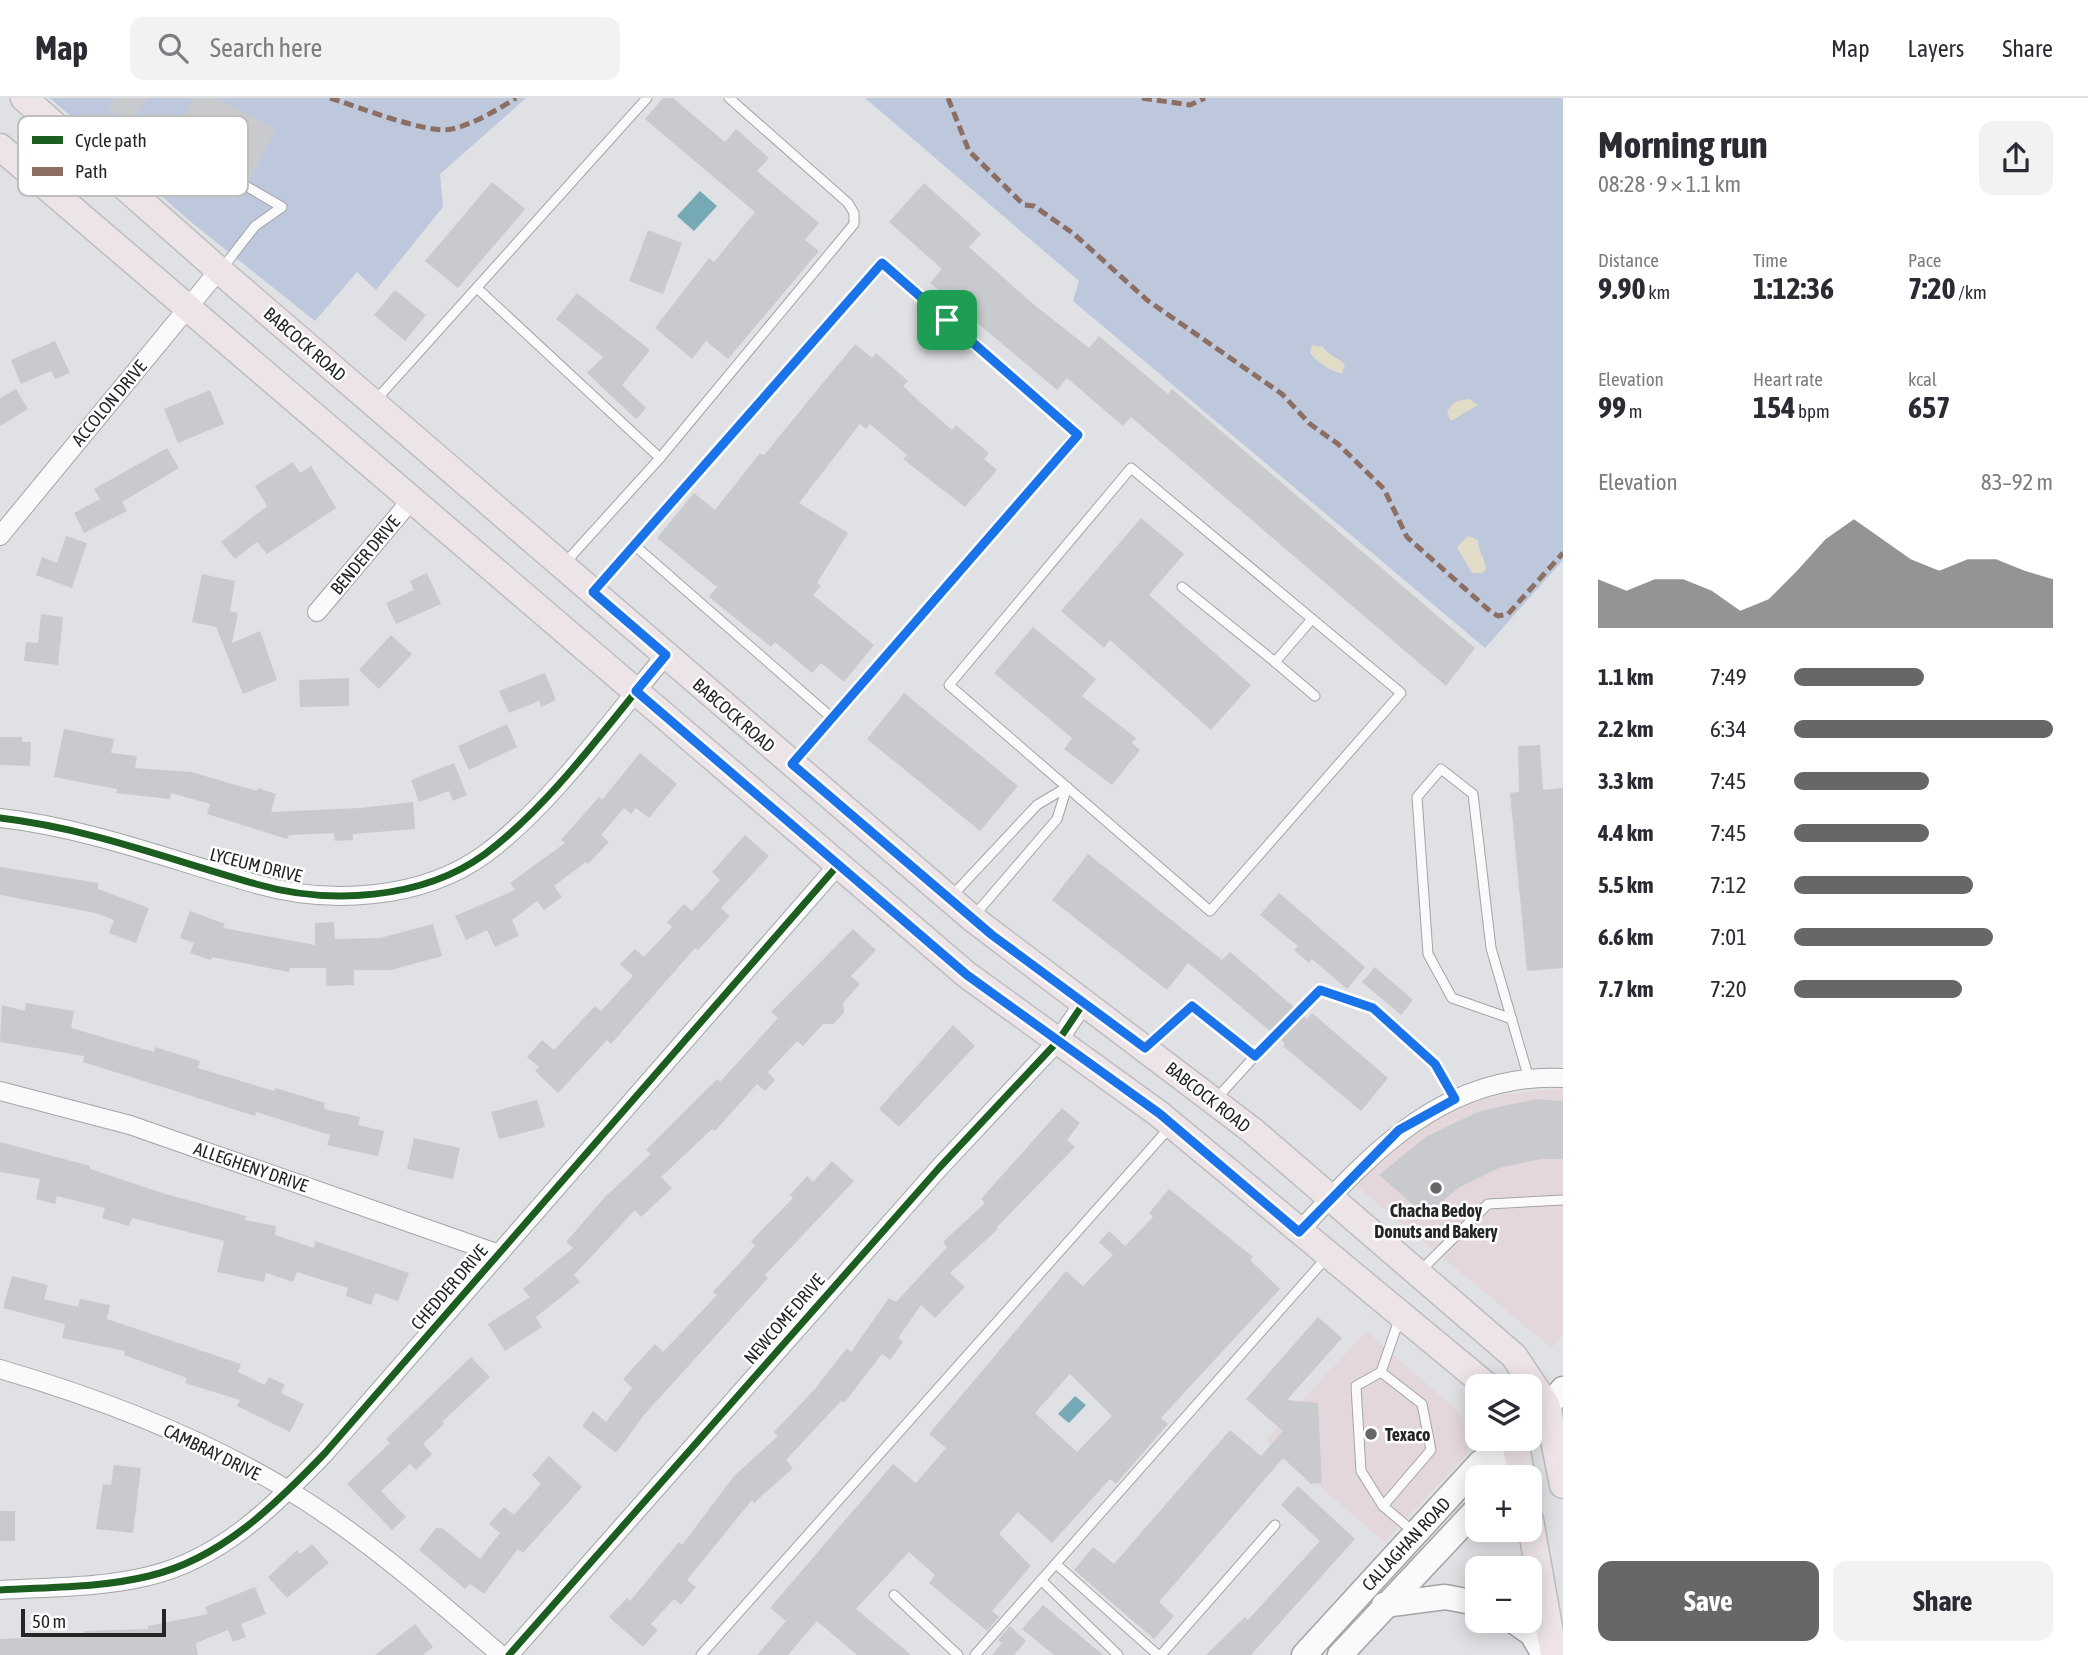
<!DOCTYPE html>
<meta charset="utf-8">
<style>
body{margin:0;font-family:"Asap Condensed",sans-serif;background:#f2f2f3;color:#2b2b33;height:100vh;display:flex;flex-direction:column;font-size:26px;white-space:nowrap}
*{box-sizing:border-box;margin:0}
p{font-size:23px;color:#7c7c81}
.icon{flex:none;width:38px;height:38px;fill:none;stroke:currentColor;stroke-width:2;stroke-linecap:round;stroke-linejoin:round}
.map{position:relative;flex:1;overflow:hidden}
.sheet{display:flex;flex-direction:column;background:#fff;width:525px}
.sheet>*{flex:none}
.tools{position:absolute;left:1465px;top:1276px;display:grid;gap:14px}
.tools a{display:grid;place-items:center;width:77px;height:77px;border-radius:14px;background:#fff;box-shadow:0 4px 18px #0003;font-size:35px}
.scale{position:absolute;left:21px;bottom:18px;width:145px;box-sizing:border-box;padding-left:7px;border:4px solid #242527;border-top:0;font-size:19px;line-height:24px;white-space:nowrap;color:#242527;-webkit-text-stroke:5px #fff;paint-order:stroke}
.pin{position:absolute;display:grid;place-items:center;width:60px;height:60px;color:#fff;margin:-30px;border-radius:14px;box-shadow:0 4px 10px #0006}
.round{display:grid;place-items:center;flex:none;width:74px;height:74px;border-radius:14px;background:#f2f2f3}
.head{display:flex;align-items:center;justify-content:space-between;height:119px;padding:0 35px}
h1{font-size:38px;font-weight:700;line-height:52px}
.figures{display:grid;grid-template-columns:repeat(3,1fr);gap:10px;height:119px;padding:7px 35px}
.figures div{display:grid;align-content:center}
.figures b{font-size:30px;font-weight:700}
.figures small{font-size:19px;font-weight:400}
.figures p{font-size:19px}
.chart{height:196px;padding:14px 35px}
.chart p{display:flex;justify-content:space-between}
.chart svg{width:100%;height:126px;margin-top:7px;fill:#656769;opacity:.7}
.cta{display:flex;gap:14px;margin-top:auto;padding:14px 35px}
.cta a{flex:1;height:80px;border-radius:14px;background:#656769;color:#fff;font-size:28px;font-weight:700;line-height:80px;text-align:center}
.cta a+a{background:#f2f2f3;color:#2b2b33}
ul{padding:0 35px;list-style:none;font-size:23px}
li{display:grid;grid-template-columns:112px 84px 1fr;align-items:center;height:52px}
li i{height:18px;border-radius:9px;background:#656769}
header{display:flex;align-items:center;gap:42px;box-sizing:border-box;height:98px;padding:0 35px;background:#fff;border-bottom:2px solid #e1e1e2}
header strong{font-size:33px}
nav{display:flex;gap:38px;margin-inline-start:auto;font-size:24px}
.search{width:490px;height:63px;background:#f2f2f3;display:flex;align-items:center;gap:18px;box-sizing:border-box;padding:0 24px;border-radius:14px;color:#7c7c81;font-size:26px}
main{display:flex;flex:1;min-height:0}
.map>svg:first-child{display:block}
</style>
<header>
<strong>Map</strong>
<div class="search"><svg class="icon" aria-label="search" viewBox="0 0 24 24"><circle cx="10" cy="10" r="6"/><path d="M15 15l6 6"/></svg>Search here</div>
<nav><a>Map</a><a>Layers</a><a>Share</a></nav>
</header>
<main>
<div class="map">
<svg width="1563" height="1557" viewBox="0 0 1563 1557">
<rect width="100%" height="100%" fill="#dfe1e4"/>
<g fill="#e4d7dc">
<path d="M1563,990v247l-12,13 -194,-162 30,-38 66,-40 48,-13z"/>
<path d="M1366,1233l92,80 13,18 -5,26 -82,87 -118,-102z"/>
</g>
<g fill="#bec8dc">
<path d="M50,0h476l-86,76 3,33 -67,83 -19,-18 -42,49 -124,-99z"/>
<path d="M865,0h698v462l-78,88 -412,-347 6,-20z"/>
</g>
<g fill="#e0dcc8">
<path d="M1312,247l11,2c6,9 15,10 22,18l-3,8c-10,0 -28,-13 -32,-21z"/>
<path d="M1469,301l9,6 -27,16 -4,-8c4,-11 11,-13 22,-14z"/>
<path d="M1468,438l10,4c0,12 7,17 8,29l-3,4h-11l-15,-26z"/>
</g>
<g fill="#75aab4">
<path d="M700,93l17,15 -23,25 -17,-15z"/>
<path d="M1075,1298l11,9 -17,18 -11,-9z"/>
</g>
<g fill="#c9cacd" fill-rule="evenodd">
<path d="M115,0h33l-18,26 -22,-15z"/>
<path d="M193,0h23l60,31 -26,49 -77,-42z"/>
<path d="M663,0h10l52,44 11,-13 33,29 -12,13 62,52 -14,17 14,11 -91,108 -22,-18 -14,18 -37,-31 54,-70 5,4 41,-50 -110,-93z"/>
<path d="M492,84l33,27 -67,79 -33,-27z"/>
<path d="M924,85l57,51 -12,13 63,56 57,45 10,-12 69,58 4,-5 303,259 -29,38 -315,-269 -8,9 -56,-48 -10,12 -127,-107 12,-14 -53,-47z"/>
<path d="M648,132l34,13 -19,51 -34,-13z"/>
<path d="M395,192l31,25 -21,26 -31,-26z"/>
<path d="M577,195l73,57 -28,35 24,23 -10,11 -49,-46 16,-16 -47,-38z"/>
<path d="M55,243l15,32 -15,6 -4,-8 -30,13 -10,-24z"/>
<path d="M855,246l17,14 4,-5 32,28 -5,5 16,15 33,29 4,-5 33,28 -5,6 13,11 -32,37 -62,-48 4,-4 -37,-31 -4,5 -6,-5 -61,79 49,30 -31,50 4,3 -8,9 61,50 -30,37 -23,-19 -9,10 -37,-31 -4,5 -62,-50 8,-10 -60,-49 37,-45 21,17 45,-57 4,2z"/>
<path d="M16,291l12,20 -28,17v-28z"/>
<path d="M210,292l14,34 -46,19 -14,-34z"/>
<path d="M167,350l12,20 -57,34 5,9 -43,22 -10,-20 26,-14 -6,-10z"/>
<path d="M293,364l7,11 11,-7 25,42 -69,46 -10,-12 -22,17 -14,-17 46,-36 -12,-20z"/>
<path d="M1141,420l43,36 -35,41 102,90 -40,45 -101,-90 -6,8 -43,-37z"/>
<path d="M66,438l21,7 -15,45 -36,-13 6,-18 15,6z"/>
<path d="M427,475l14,31 -45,20 -10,-21 28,-13 -4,-9z"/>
<path d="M202,476l33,7 -5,30 8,2 -6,30 28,-12 17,49 -34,14 -27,-67 -24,-5z"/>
<path d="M41,516l22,3 -5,48 -34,-4 2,-19 12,1z"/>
<path d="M1033,529l63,52 -14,17 54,42 -4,5 8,7 -28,35 -48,-36 8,-11 -78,-65z"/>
<path d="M391,537l21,19 -33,35 -20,-19z"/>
<path d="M545,575l11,27 -15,7 -2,-6 -30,12 -10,-22z"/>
<path d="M349,580v28l-49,1 -1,-27z"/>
<path d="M904,595l114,93 -38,45 -113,-92z"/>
<path d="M507,626l10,23 -48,23 -11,-24z"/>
<path d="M64,631l50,10 -3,14 26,3 -2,12 56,4 66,19 1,-3 18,6 -5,18 89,-4 53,-6 2,27 -62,5v6l-18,1 -1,-8 -45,2 -2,4 -80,-25 3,-10 -39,-11 -1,6 -54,-6 1,-4 -63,-12z"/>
<path d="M0,639h22v5h9l-1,24 -30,-1z"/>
<path d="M1540,647l3,45 20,-2v180l-36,3 -17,-178 9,-1 -1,-46z"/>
<path d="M640,655l37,31 -28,34 -13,-10 -5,6 -7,-6 -23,27 8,7 -21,22 -2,-2 -32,24 8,11 -18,13 -7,-9 -25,19 7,16 -24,11 -8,-17 -21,10 -11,-24 60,-26 -5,-7 55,-40 -4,-3 38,-43 3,3z"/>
<path d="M454,665l13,32 -14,6 -4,-10 -30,11 -8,-22z"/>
<path d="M745,737l24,21 -48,52 9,8 -32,34 -3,-2 -84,96 -4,-4 -49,53 -23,-22 4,-4 -12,-10 15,-17 12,10 41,-44 6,5 32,-35 -13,-12 15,-15 9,8 28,-30 -5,-5 17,-18 8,7 28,-31 -8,-8z"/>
<path d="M1088,756l134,106 8,-8 64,55 -24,24 -82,-68 -21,27 -115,-90z"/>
<path d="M0,769l98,16v6l51,19 -13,35 -27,-10 5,-13 -18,-7 -96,-18z"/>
<path d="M1279,795l86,74 -18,22 -35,-30 -3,4 -15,-13 4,-4 -38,-31z"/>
<path d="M190,813l35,13 -2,4 92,17v-22l19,-1 1,17 45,-1 53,-14 9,32 -51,14h-37v15l-28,1v-18h-36l-1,4 -77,-15 -1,3 -21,-7 4,-10 -14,-5z"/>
<path d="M853,831l23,21 -25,26 9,8 -17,19 1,10 -11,11h-10l-20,22 -6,-5 -29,31 7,8 -10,11 -8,-7 -42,47 -3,-2 -51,48 11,11 -31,29 -6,-7 -61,65 6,7 -44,35 6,10 -37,24 -17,-27 42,-27 -7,-8 50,-41 -7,-6 39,-45 46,-43 -5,-4 71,-71 3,3 58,-64 -7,-6z"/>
<path d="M1375,869l38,33 -12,15 -39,-33z"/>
<path d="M26,905l48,8 -3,17 83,24 1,-5 45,14 -2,7 76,23 2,-3 49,15 -1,6 36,8 -2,8 26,6 -6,25 -51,-11 3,-10 -74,-23 -1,4 -172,-54 1,-6 -84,-14 2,-37 23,6z"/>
<path d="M1312,915l76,65 -27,33 -78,-65 2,-2 -4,-4 23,-24 3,3z"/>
<path d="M953,927l22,21 -76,81 -20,-18z"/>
<path d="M1537,1001l26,2v58h-22l-42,9 -39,19 -35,28 -46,-40 48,-39 53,-25z"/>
<path d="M537,1002l8,27 -46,12 -8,-27z"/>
<path d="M1062,1010l18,15 -13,17 8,7 -78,80 1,2 -48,44 15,14 -30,31 -14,-13 -23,33 5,4 -13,18 -8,-6 -38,49 -3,-2 -55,59 7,8 -39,35 -2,-3 -65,80 9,7 -15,18 -7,-6 -23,25 7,6 -15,17 -34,-30 18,-19 3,3 49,-59 3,3 52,-69 44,-40 -4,-4 40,-42 33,-42 4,4 38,-54 7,4 51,-55 -4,-5 42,-39 -4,-4z"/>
<path d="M414,1040l46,10 -7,31 -46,-10z"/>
<path d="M0,1044l90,24v3l72,24 84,23 -1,4 31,6 -1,9 39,13 1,-7 94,32 -11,28 -23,-8 -4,12 -25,-9 2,-8 -51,-16 -4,10 -27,-9 -2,9 -47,-10 7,-31 -92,-23 -3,8 -27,-8 3,-10 -48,-12 -2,8 -19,-5 4,-20 -40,-7z"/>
<path d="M832,1063l22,20 -89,94 3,3 -124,137 -28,38 -34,-27 11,-15 13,11 26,-34 -9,-9 32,-35 8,8 54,-57 -4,-3 42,-46 -4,-5 42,-43 -3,-3 17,-19 6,6z"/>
<path d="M1169,1091l84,68 -3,3 30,29 -119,129 7,6 -52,60 -6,-5 -58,64 -34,-31 -19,22 32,32 -39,45 7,6 -12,14 -58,-48 6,-8 -26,-23 -53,57 55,46h-54l-40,-34 -29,34h-31l29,-34 -16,-13 123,-144 23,19 30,-35 -17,-14 137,-163 17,15 30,-31 -14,-13 10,-11 16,15 28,-29 -4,-4zM1070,1276l42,42 -35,36 -42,-39z"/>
<path d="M12,1178l36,9 -4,14 34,8 2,-8 30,6 -3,14 134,45 -3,8 27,13 4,-8 16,8 -4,8 23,11 -14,28 -53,-26 3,-6 -55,-17 2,-5 -63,-23 1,-4 -63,-13 3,-14 -62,-16z"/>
<path d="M1318,1219l24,21 -55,62 31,3 4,80 -11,1 -28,-26 -124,144 15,14 -20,23 -80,-69 19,-23 21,17 116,-134 31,26 22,-25 -37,-32z"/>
<path d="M471,1259l19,20 -48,45 2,2 -21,20 9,10 -16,16 -6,-6 -29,27 25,26 -14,13 -45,-46 43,-41 -4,-4z"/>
<path d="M549,1358l33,31 -59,66 -5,-4 -34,45 -14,-10 -5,5 -46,-39 17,-22h6l38,31 20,-26 -11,-9 15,-17 10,8 27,-31 -9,-9z"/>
<path d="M114,1367l27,3 -8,65 -37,-4 7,-45 8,1z"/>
<path d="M1298,1388l57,53 -104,116h-45l39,-38 3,3 72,-79 -39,-36z"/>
<rect x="0" y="1413" width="15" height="30"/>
<path d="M312,1446l17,19 -42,35 -19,-21 29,-27 3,4z"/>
<path d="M255,1489l11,27 -25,10 5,13 -13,5 -5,-12 -32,13 2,12h-198v-16l84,-4v-4l64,-2v-3l60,-12 -3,-7z"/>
<path d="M1043,1507l60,50h-49l-32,-26z"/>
<path d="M415,1526l18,23 -10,8h-48z"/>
<path d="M1010,1528l16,15 -12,14h-22l10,-12 -4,-3z"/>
</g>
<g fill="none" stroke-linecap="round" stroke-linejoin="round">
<defs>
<g id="lane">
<path d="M172,45l110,64 -27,19 -34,44"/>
<path d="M478,191l182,169"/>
<path d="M375,303l272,-303"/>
<path d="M1131,370l270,225 -191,218 -261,-226z"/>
<path d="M633,446l199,174"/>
<path d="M564,466l96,-106 194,-234v-11l-6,-10 -119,-105"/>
<path d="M1182,489l93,75 37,-43"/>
<path d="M594,493l288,-328 196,171 -284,328"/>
<path d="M1275,564l40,34"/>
<path d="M950,800l87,-93 30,-18"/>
<path d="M973,819l84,-98 10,-32"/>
<path d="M1512,921l-60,-21 -24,-44 -11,-157 24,-28 32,25 18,154 38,131"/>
<path d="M1146,949l46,-41 63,50 -39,43"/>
<path d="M1255,958l65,-66 53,18 62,56 20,35"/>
<path d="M1419,1174l69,-68 75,-4"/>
<path d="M1400,1219l-19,55 -25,14 5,85 22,35 32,27"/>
<path d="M1381,1274l41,32 9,46 -48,56"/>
<path d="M1056,1466l102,91"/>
<path d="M1041,1482l77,75"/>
<path d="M894,1497l64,60"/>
<path d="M701,1557l470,-529"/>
<path d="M975,1557l352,-398"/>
<path d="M1161,1557l114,-130"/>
</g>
<g id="street">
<path d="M0,438l219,-266"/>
<path d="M317,514l96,-114"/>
<path d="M0,720c88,10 171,42 256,66 72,21 166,16 229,-30 67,-50 126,-134 181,-199"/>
<path d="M0,993l130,34 369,129"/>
<path d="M1299,1134c72,-80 147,-160 264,-154"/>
<path d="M0,1271c99,29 199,67 288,121 76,46 145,107 213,165"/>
<path d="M0,1492c49,-3 100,-2 149,-14 72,-17 126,-71 176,-123l513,-588"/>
<path d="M509,1557l430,-487 119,-127 25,-37"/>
</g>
<g id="secondary">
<path d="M1530,1327l33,-36"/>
<path d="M1504,1379l11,-36"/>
<path d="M1384,1507l61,-8 32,6"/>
<path d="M1512,1522l20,14 12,21"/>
<path d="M1304,1557l176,-192 37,-25"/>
<path d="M1340,1557l137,-146"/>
</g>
<g id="primary">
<path d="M24,0l196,173 752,647 281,213 261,225 33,50 16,79"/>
<path d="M0,49l967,828 192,139 328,272"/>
<path d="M1514,1340l8,39"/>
<path d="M1530,1422l24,135"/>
</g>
</defs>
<use href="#lane" stroke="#a2a4a6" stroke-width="11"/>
<use href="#street" stroke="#a2a4a6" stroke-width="20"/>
<use href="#secondary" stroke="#a2a4a6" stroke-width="27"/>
<use href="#primary" stroke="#bcbdbe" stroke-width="29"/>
<use href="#lane" stroke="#fafafb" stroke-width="9"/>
<use href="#street" stroke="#fafafb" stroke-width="18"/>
<use href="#secondary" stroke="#fafafb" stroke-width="24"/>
<use href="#primary" stroke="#ede4e8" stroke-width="26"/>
<g stroke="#8d6e63" stroke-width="5" stroke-dasharray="10 5" stroke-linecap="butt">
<path d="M330,0c26,8 99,37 122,31 22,-5 45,-19 64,-31"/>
<path d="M948,0l21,53 55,54 10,1 40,28 73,66 135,94 28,30 28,20 46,45 23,48 83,74 8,5 10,-2 55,-61"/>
<path d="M1142,0l48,7 15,-7"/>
</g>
<defs>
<g id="cycleway">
<path d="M0,720c88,10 171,42 256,66 72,21 166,16 229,-30 67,-50 126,-134 181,-199"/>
<path d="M0,1492c49,-3 100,-2 149,-14 72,-17 126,-71 176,-123l513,-588"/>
<path d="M509,1557l430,-487 119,-127 25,-37"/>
</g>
</defs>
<use href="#cycleway" stroke="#fff" stroke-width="11"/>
<use href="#cycleway" stroke="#1b5e20" stroke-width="7"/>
</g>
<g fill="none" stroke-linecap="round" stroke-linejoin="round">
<defs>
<path id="route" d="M882,165l196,172 -286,329 200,171 153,113 47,-42 63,50 65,-66 53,18 62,56 20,35 -56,31 -100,102 -139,-118 -193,-139 -331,-284 30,-36 -73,-63z"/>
</defs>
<use href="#route" stroke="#fff" stroke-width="14"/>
<use href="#route" stroke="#1a73e8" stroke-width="9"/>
</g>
<g fill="#656769" stroke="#fff" stroke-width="2.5">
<circle cx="1436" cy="1090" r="7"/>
<circle cx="1371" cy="1336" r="7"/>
</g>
<g text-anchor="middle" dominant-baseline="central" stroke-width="5" stroke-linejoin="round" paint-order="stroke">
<g font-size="18" fill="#242527" stroke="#fff">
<text transform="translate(305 246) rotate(41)">BABCOCK ROAD</text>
<text transform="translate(109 305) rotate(-50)">ACCOLON DRIVE</text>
<text transform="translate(365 457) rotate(-50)">BENDER DRIVE</text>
<text transform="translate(734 617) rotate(41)">BABCOCK ROAD</text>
<text transform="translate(256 767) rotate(14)">LYCEUM DRIVE</text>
<text transform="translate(1208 999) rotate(38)">BABCOCK ROAD</text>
<text transform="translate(251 1069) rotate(19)">ALLEGHENY DRIVE</text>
<text transform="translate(449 1189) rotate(-49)">CHEDDER DRIVE</text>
<text transform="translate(784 1221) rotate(-49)">NEWCOME DRIVE</text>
<text transform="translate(212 1354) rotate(26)">CAMBRAY DRIVE</text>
<text transform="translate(1406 1446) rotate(-47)">CALLAGHAN ROAD</text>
</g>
<g font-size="18" font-weight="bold" fill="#242527" stroke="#fff">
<text x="1436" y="1112">Chacha Bedoy<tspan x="1436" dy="21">Donuts and Bakery</tspan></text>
<text x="1385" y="1336" text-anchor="start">Texaco</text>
</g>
</g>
<rect x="18" y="18" width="230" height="80" rx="10" fill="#fff" stroke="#bdbebe" stroke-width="2"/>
<rect x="32" y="38" width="31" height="8" fill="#1b5e20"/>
<rect x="32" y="69" width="31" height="9" fill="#8d6e63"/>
<g font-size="19" fill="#242527">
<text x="75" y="49">Cycle path</text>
<text x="75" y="80">Path</text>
</g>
</svg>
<div class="tools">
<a><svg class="icon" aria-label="layers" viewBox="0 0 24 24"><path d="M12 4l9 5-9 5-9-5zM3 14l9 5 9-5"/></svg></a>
<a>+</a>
<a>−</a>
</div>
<div class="scale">50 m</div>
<div class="pin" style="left:947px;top:222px;background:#1e9e55"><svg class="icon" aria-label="arrive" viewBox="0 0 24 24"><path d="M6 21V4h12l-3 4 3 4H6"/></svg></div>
</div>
<section class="sheet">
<div class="head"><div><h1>Morning run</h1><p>08:28 · 9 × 1.1 km</p></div><a class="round"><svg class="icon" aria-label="share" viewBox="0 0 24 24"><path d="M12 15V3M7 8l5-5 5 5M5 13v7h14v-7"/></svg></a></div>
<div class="figures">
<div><p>Distance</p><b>9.90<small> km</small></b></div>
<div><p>Time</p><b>1:12:36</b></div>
<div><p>Pace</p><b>7:20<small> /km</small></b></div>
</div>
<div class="figures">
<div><p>Elevation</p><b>99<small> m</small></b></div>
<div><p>Heart rate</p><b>154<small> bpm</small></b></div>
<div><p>kcal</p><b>657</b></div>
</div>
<div class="chart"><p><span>Elevation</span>83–92 m</p>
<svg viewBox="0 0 160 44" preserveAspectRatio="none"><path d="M0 44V27L10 31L20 27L30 27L40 31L50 38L60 34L70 24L80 13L90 6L100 13L110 20L120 24L130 20L140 20L150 24L160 27V44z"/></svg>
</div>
<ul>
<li><b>1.1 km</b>7:49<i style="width:50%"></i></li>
<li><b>2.2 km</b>6:34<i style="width:100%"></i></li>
<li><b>3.3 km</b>7:45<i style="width:52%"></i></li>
<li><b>4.4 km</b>7:45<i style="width:52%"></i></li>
<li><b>5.5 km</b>7:12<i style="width:69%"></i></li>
<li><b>6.6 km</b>7:01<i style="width:77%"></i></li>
<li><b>7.7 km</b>7:20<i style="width:65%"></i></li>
</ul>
<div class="cta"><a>Save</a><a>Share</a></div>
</section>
</main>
